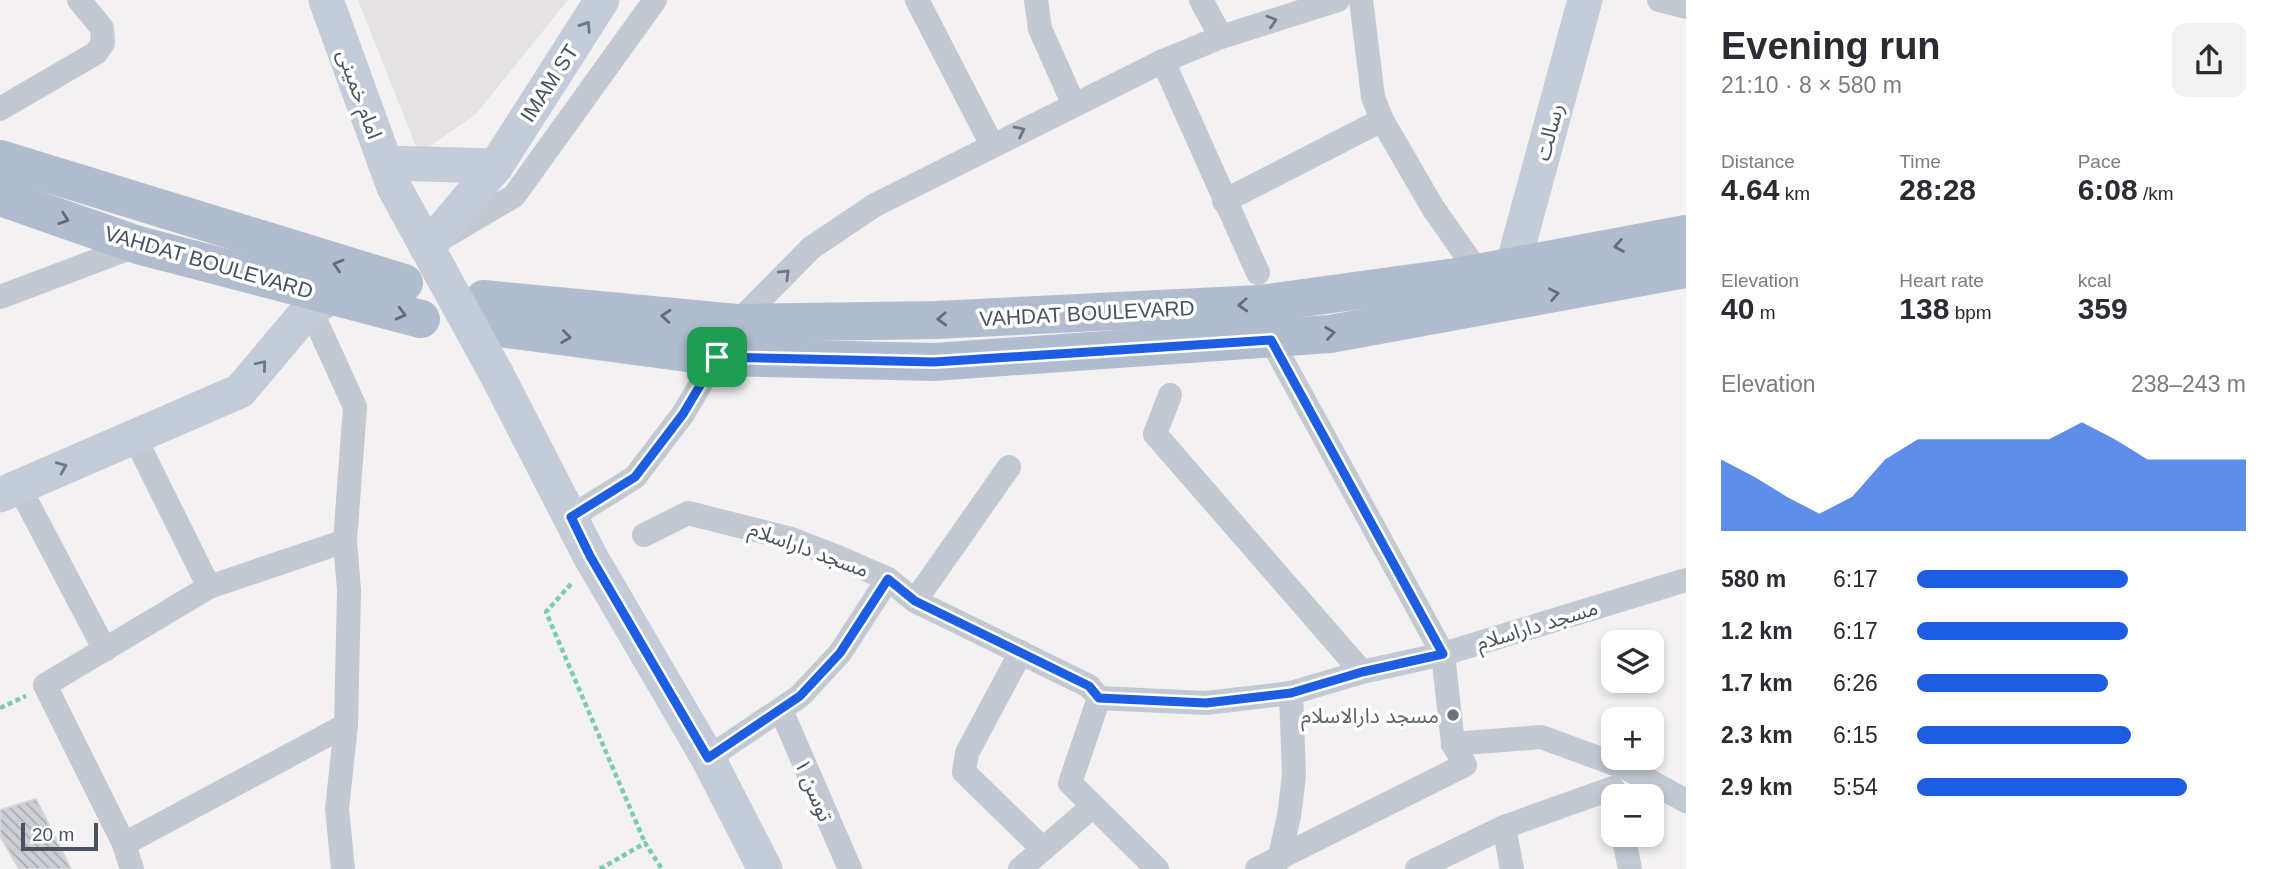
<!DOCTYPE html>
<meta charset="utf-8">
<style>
body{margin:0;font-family:Helvetica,"Noto Sans Arabic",sans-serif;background:#f2f2f3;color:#2b2b33;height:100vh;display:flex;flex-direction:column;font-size:26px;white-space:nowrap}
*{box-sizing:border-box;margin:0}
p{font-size:23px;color:#7c7c81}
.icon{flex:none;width:38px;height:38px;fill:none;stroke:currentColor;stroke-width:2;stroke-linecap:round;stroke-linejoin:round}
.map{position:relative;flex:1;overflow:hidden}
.sheet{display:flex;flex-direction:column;background:#fff;width:595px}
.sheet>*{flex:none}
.controls{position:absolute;left:1601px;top:630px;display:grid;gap:14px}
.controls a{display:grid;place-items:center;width:63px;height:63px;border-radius:14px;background:#fff;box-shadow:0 4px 10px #0003;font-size:35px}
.scale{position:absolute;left:21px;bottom:18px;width:77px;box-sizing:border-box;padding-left:7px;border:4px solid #49525e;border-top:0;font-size:19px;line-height:24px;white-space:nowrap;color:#49525e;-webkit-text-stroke:5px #fff;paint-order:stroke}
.pin{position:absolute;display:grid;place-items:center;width:60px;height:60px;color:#fff;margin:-30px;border-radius:14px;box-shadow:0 4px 10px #0006}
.round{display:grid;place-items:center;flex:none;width:74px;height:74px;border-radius:14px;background:#f2f2f3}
.summary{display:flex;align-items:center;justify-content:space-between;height:119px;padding:0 35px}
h1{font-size:38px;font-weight:600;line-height:52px}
.metrics{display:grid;grid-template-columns:repeat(3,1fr);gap:10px;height:119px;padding:7px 35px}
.metrics div{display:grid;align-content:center}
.metrics b{font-size:30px;font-weight:600}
.metrics small{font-size:19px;font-weight:400}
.metrics p{font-size:19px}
.chart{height:196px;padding:14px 35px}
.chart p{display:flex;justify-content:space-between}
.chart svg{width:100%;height:126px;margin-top:7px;fill:#1c5de2;opacity:.7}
ul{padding:0 35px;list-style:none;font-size:23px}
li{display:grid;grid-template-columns:112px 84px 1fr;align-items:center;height:52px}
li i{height:18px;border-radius:9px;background:#1c5de2}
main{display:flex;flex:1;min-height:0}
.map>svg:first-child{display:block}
</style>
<main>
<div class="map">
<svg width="1686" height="869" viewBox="0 0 1686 869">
<defs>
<pattern id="building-back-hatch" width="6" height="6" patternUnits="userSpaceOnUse" patternTransform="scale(1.75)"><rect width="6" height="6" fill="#cecfd5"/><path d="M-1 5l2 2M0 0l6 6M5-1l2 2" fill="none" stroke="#a9abb0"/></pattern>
</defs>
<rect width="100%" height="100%" fill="#f3f1f1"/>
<path fill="#e4e2e3" d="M358,0h210l-92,114 -57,40z"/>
<path fill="url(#building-back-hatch)" stroke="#d5d6dc" stroke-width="2" d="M36,799l35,70h-52l-19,-33v-26z"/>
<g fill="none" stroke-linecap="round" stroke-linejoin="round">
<g stroke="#79cdac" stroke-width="4.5" stroke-dasharray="5 3.5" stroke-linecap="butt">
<path d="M571,584l-25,28 99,231"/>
<path d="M0,708l26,-12"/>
<path d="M600,869l45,-26 17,26"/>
</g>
<g stroke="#c2c9d2" stroke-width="24">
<path d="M917,0l75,145"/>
<path d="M1036,0l4,29 34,76"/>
<path d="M1201,0l20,37"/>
<path d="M1361,0l12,97 9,23 51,88 35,50"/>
<path d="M1659,0l27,7"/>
<path d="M1163,61l95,212"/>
<path d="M0,109l96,-56 7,-10 -1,-15 -23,-28"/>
<path d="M1224,201l158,-81"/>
<path d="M446,236l68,-40 141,-196"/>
<path d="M0,297l138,-52"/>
<path d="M325,307l-15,1 45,99 -10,134 4,49 -3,135 -9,84 6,60"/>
<path d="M1170,395l-15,39 207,238"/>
<path d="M134,436l75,151"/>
<path d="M18,485l87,165"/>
<path d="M571,517l64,-40 48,-63 54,-91 74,-75 64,-43 288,-144 58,-24 117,-37"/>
<path d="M644,535l44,-22 103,26 49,19 48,21 27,22 174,85 10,12 107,5 85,-10 71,-21 81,-18 243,-74"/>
<path d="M915,601l94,-134"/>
<path d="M1021,652l-54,101 -3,19 79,77"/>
<path d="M1099,698l-29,85 87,86"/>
<path d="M781,710l69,159"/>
<path d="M1453,744l88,-7 85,31 60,33"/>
<path d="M708,758l92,-62 40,-43 48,-74"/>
<path d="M1504,827l8,42"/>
<path d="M1623,835l7,34"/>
<path d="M124,844l222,-119"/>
<path d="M1279,860l10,-44 5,-40 -3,-83"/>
<path d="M132,869l-8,-25 -79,-159 164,-98 136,-46"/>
<path d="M1020,869l73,-63"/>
<path d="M1257,869l208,-104 -12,-21 -10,-90 -172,-314"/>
<path d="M1417,869l87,-42 109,-39"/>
</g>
<g stroke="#c4ccd9" stroke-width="35">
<path d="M326,0l68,187 47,86"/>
<path d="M385,163l111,3 -69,82"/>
<path d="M496,166l106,-166"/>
<path d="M1513,265l72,-265"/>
<path d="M496,373l94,183 118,202 57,111"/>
<path d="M0,495l240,-104 70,-83"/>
</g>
<g stroke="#b1bdcf" stroke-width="38">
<path d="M0,159l404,124"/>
<path d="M0,197l138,48 283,74"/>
<path d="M484,299l253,24 199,-3 324,-16 196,-27 230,-43"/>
<path d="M499,328l218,29 217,5 396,-28 356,-65"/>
</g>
<path stroke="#c4ccd9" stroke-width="35" d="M441,273l55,100"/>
</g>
<defs><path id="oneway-chevron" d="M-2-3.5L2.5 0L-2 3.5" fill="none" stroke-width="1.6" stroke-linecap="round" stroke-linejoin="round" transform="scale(1.75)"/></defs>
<g stroke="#6d7681">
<use href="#oneway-chevron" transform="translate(1272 21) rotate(-17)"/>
<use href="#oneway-chevron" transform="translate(1020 131) rotate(-26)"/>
<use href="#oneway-chevron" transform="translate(785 274) rotate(-45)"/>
</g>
<g stroke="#6e7783">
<use href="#oneway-chevron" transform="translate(586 26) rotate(-57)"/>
<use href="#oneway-chevron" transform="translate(262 365) rotate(-50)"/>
<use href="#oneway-chevron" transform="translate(62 467) rotate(-23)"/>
</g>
<g stroke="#636d7a">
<use href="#oneway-chevron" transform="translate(64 219) rotate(19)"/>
<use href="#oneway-chevron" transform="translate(1619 246) rotate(170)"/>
<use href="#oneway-chevron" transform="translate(338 265) rotate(-163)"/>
<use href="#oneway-chevron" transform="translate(1554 294) rotate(-11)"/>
<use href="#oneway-chevron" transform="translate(1243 305) rotate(177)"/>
<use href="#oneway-chevron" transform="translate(401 314) rotate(14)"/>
<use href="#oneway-chevron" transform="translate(666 316) rotate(-175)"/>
<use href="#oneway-chevron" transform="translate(942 319) rotate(178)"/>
<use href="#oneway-chevron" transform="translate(1330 333) rotate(-8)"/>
<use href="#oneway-chevron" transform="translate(566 337) rotate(8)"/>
</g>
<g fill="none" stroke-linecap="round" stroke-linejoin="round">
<defs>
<path id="route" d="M1271,340l172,314 -81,18 -71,21 -85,10 -107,-5 -10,-12 -174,-85 -27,-22 -48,74 -40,43 -92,62 -118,-202 -19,-39 64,-40 48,-63 34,-57 217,5z"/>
</defs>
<use href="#route" stroke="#fff" stroke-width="14"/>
<use href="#route" stroke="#1c5de2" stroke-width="9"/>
</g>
<circle fill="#6b7280" stroke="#fff" stroke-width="2.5" cx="1453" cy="715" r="7"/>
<g text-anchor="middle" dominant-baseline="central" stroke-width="7" stroke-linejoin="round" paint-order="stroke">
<g font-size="21" fill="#49525e" stroke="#fff">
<text transform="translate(549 83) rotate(-57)">IMAM ST</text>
<text transform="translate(360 94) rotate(70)">امام خمینی</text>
<text transform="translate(1549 132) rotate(-75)">رسالت</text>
<text transform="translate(209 262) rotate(16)">VAHDAT BOULEVARD</text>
<text transform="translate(1087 313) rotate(-3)">VAHDAT BOULEVARD</text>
<text transform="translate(809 549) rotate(20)">مسجد داراسلام</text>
<text transform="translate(1537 625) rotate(-17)">مسجد داراسلام</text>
<text transform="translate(814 790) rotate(67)">توسن ۱</text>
</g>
<g font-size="21" fill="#5b616d" stroke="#fff" text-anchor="end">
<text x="1439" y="715">مسجد دارالاسلام</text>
</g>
</g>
</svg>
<div class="controls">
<a><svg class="icon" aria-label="layers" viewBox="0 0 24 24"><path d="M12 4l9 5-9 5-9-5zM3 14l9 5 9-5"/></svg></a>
<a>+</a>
<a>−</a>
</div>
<div class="scale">20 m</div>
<div class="pin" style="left:717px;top:357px;background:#1e9e55"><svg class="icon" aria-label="arrive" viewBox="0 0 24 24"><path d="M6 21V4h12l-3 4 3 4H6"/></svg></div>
</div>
<section class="sheet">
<div class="summary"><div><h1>Evening run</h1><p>21:10 · 8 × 580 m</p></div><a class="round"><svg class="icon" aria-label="share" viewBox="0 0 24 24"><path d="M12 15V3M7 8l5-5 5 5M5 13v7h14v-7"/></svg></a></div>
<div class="metrics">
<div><p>Distance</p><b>4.64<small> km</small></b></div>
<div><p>Time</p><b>28:28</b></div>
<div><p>Pace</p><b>6:08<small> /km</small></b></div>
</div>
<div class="metrics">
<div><p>Elevation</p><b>40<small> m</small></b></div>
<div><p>Heart rate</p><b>138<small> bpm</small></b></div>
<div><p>kcal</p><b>359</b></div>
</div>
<div class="chart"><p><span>Elevation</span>238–243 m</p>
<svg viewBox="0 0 160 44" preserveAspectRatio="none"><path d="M0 44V19L10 25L20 32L30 38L40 32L50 19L60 12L70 12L80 12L90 12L100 12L110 6L120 12L130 19L140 19L150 19L160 19V44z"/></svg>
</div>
<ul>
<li><b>580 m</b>6:17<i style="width:64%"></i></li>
<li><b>1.2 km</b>6:17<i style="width:64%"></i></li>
<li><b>1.7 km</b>6:26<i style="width:58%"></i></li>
<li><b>2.3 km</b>6:15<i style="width:65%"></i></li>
<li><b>2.9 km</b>5:54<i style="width:82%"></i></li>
</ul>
</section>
</main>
